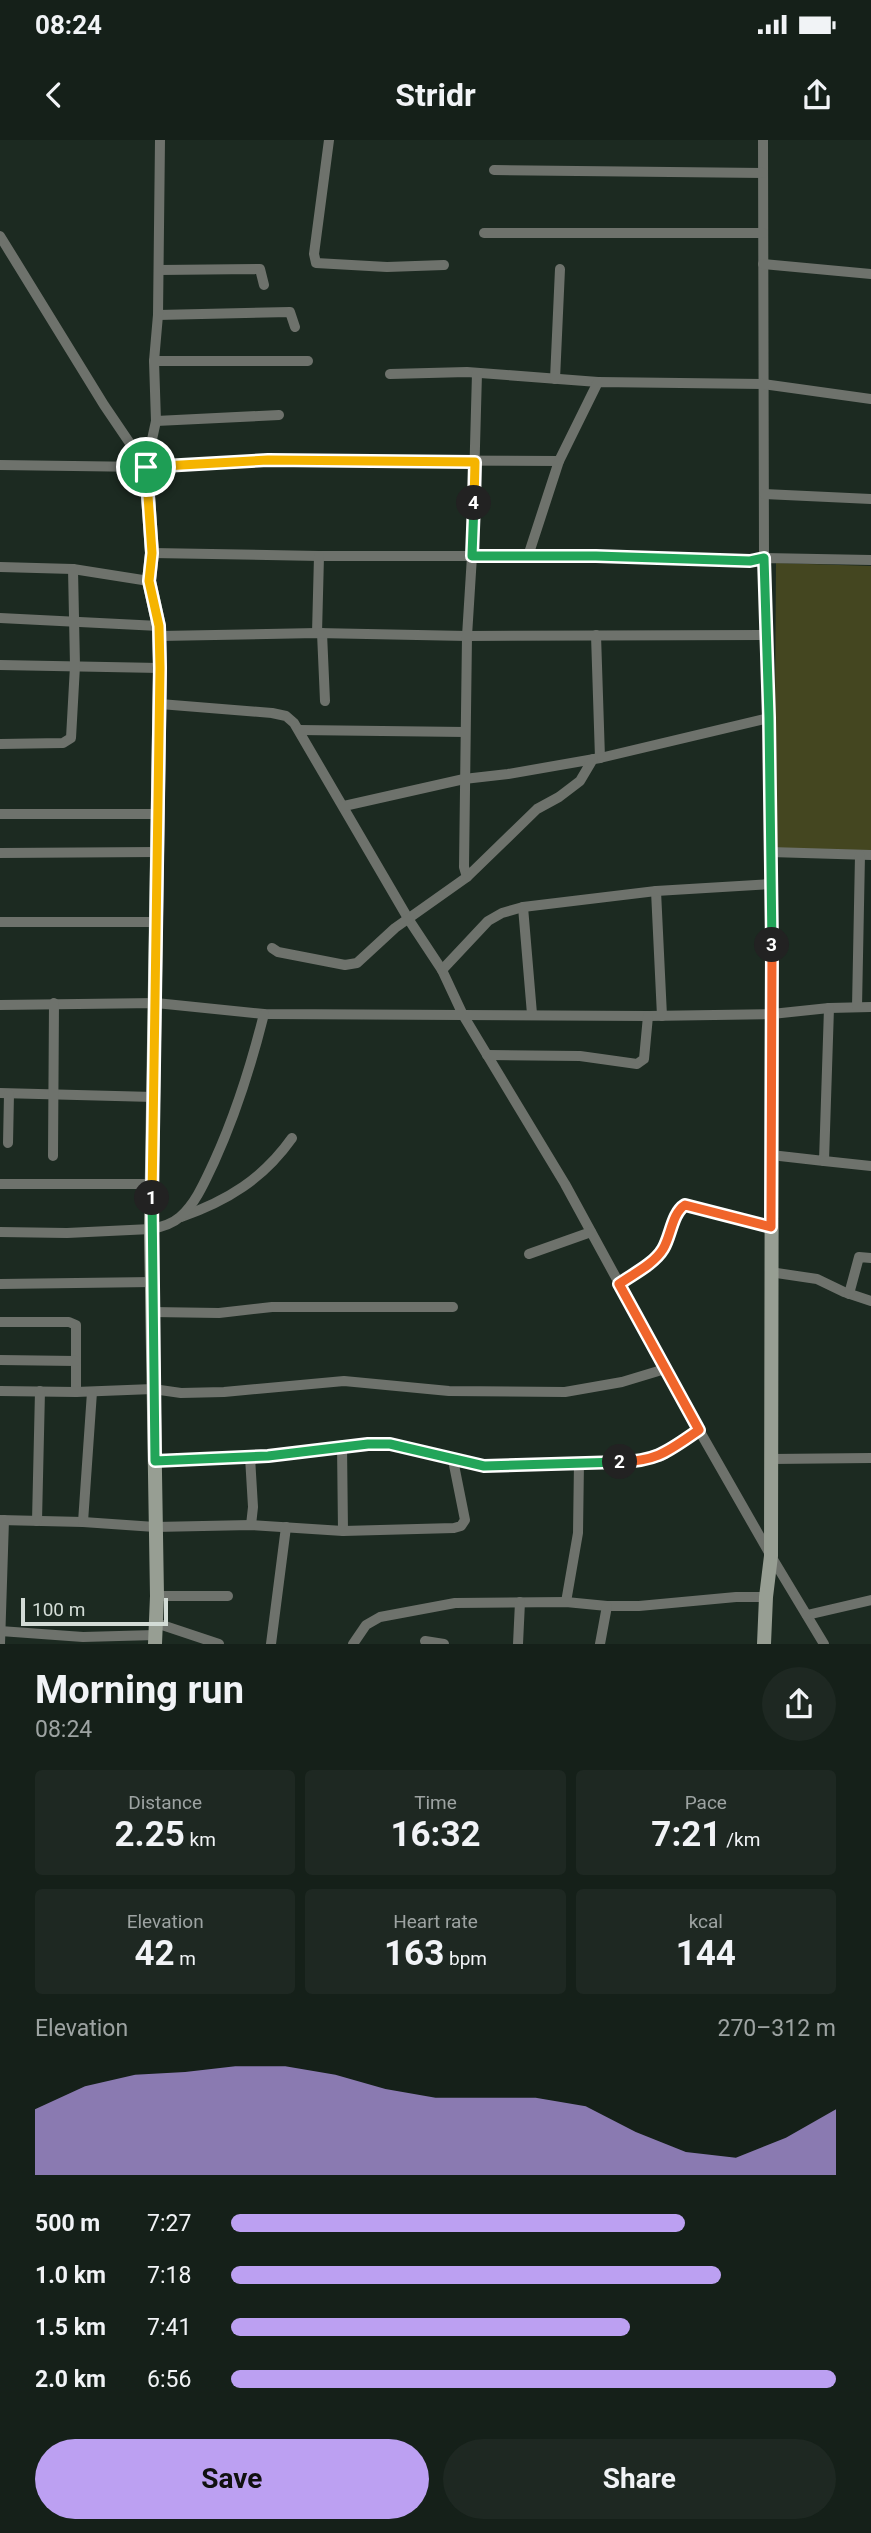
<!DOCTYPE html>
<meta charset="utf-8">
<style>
body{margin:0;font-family:Roboto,sans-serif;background:#1e2822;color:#f1f3f6;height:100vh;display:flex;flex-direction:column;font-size:26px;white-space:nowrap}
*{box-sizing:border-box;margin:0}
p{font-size:23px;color:#9da3a2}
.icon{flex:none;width:38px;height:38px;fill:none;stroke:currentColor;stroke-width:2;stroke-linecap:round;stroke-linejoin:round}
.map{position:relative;height:1504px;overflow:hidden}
.side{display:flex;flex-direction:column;background:#152019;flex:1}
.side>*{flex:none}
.scale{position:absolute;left:21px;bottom:18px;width:147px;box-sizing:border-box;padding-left:7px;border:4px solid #d3dcd6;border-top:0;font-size:19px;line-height:24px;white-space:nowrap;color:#d3dcd6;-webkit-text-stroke:5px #1c2a21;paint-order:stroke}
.pin{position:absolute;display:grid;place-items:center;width:60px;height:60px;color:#fff;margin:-30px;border:4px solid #fff;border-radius:50%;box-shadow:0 2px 7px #0007}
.km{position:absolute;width:35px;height:35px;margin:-18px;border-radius:50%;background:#222;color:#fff;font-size:19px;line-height:35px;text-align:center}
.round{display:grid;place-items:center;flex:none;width:74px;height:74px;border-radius:37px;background:#1e2822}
.overview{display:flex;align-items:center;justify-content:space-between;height:119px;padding:0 35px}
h1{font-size:38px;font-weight:700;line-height:52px}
.figures{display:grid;grid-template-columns:repeat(3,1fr);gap:10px;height:119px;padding:7px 35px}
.figures div{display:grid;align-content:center;border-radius:7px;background:#1e2822;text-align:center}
.figures b{font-size:35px;font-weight:700}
.figures small{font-size:19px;font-weight:400}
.figures p{font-size:19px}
.chart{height:196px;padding:14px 35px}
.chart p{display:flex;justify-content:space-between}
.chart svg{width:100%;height:126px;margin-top:7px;fill:#bca0f2;opacity:.7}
.primary-button{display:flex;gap:14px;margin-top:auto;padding:14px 35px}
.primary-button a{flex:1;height:80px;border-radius:42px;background:#bca0f2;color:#111;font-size:28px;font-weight:700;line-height:80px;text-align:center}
.primary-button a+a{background:#1e2822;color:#f1f3f6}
ul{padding:0 35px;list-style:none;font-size:23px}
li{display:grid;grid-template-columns:112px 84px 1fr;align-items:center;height:52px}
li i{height:18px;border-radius:9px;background:#bca0f2}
.status{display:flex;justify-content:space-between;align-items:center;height:49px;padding:0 35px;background:#152019;direction:ltr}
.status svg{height:19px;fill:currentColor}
header{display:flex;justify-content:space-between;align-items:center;height:91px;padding:0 35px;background:#152019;font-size:32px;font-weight:700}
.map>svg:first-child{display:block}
</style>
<div class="status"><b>08:24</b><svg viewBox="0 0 49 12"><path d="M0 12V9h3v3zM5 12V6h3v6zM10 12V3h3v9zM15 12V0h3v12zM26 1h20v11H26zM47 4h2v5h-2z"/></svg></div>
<header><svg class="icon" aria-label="back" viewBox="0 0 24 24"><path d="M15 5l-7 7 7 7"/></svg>Stridr<svg class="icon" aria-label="share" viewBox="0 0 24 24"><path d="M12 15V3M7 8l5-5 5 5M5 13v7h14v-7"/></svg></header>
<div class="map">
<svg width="871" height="1504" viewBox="0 0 871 1504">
<rect width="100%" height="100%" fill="#1c2a21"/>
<path fill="#444620" d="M776,423l95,3v292l-97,-2z"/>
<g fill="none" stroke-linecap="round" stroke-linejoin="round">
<g stroke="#6e726c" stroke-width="10">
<path d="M329,0l-15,114 2,9 71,4 57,-2"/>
<path d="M763,0l1,418 5,160 3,296"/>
<path d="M494,30l269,3"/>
<path d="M484,93h279"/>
<path d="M0,96l104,169 42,62"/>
<path d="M763,124l108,10"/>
<path d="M159,130l101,-1 4,16"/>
<path d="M158,175l132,-3 5,15"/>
<path d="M154,221h154"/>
<path d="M390,234l77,-2 131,10"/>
<path d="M555,239l5,-110"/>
<path d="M156,281l123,-6"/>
<path d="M0,325l146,2 122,-7 291,1"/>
<path d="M146,327l10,-46 -2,-60 4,-46 2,-175"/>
<path d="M764,354l107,5"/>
<path d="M152,413l167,3h277l154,5 14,-3 107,2"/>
<path d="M528,416l31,-95 39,-79 165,2 108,15"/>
<path d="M0,427l73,2 76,12"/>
<path d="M0,478l159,8"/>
<path d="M317,493l2,-77"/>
<path d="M322,493l3,68"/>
<path d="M596,495l4,123"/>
<path d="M160,496l157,-3 150,3 300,-1"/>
<path d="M0,525l160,3"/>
<path d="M160,564l112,9 14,3 8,7 115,197 33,50 21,45 102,169 134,246 72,126 53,88"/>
<path d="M299,590l166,2"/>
<path d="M0,604l63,-1 8,-5 4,-72 -2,-97"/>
<path d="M344,666l120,-27 44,-5 92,-16 169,-40"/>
<path d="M0,674h157"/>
<path d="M770,712l101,3"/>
<path d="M0,713l157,-1"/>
<path d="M467,737l-3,-10 3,-231 5,-80 5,-183"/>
<path d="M656,751l6,125"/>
<path d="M523,767l9,107"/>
<path d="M0,782h156"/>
<path d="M272,808l6,4 67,13 12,-2 38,-35 72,-51 70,-68 22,-12 21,-16 13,-22"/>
<path d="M442,830l46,-49 14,-8 21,-6 133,-16 115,-7"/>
<path d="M0,865l156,-2 108,11 384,2 124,-2 57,-6 42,-1"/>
<path d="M857,867l3,-152"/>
<path d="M487,915l93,1 57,8 7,-5 4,-43"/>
<path d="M0,953l154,4"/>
<path d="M8,1003l1,-49"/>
<path d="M771,1015l53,6 5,-153"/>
<path d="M53,1016l1,-153"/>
<path d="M824,1021l47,5"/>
<path d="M0,1044h152"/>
<path d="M181,1077c46,-16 82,-38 111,-79"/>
<path d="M0,1092l67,1 84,-4c11,-2 21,-5 29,-12 16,-14 25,-36 34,-55 22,-48 37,-96 50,-148"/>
<path d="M529,1114l62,-22"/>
<path d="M770,1132l47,7 27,13 27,9"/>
<path d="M0,1144l153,-2"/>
<path d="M619,1144c14,-10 35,-20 44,-35 8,-13 9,-36 22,-44l85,22"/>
<path d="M849,1154l10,-37 12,1"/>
<path d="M152,1172l67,1 53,-6h181"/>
<path d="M0,1182h69l7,3v67"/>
<path d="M0,1220l76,1"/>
<path d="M0,1251l76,1 77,-3 28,4 43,-1 120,-11 105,10 116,1 57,-10 43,-13"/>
<path d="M342,1305l1,86"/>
<path d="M250,1317l3,50 -2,18"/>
<path d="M771,1319l100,-1"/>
<path d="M155,1322l113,-6 99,-12h23l94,22 154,-5 24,-5 37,-26"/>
<path d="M0,1380l83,2 72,5 96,-2 92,6 111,-3 7,-2 4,-6 -12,-60"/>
<path d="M37,1381l3,-130"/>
<path d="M83,1382l9,-130"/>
<path d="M157,1456h71"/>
<path d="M566,1462l12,-69 1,-71"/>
<path d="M807,1475l64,-15"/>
<path d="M156,1483l63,21"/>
<path d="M0,1491l83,6 72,-2"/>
<path d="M425,1501l19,3"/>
<path d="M0,1504l4,-124"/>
<path d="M271,1504l15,-117"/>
<path d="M353,1504l13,-19 14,-8 75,-14 111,-1 41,4h32l97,-9h30"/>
<path d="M518,1504l2,-42"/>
<path d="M600,1504l7,-38"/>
</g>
<g stroke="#979e93" stroke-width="14">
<path d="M146,327l6,86 -3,28 10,45 1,42 -9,561 6,367 -2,48"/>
<path d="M764,1504l2,-47 5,-41 1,-542"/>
</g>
</g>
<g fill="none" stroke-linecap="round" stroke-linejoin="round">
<defs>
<path id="split-1" d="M146,327l6,86 -3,28 10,45 1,42 -8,530"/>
<path id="split-2" d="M152,1058l3,263 113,-5 100,-12h22l94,22 136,-4"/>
<path id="split-3" d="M620,1322c38,-1 48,-11 79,-32l-80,-146c14,-10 35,-20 44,-35 8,-13 9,-36 22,-44l86,22 1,-282"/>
<path id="split-4" d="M474,363l-2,53h124l154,5 14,-3 5,160 3,227"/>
<path id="split-5" d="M146,327l122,-7 207,2 -1,41"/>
</defs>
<use href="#split-1" stroke="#fff" stroke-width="14"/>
<use href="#split-2" stroke="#fff" stroke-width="14"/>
<use href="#split-3" stroke="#fff" stroke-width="14"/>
<use href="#split-4" stroke="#fff" stroke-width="14"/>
<use href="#split-5" stroke="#fff" stroke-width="14"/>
<use href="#split-1" stroke="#f5b400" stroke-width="9"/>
<use href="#split-2" stroke="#22a559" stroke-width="9"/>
<use href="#split-3" stroke="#f0652b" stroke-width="9"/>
<use href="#split-4" stroke="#22a559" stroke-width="9"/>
<use href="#split-5" stroke="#f5b400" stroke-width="9"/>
</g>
</svg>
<div class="scale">100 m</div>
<div class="pin" style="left:146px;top:327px;background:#1e9e55"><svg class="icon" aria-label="arrive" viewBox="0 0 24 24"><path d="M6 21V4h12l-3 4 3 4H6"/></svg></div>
<b class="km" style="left:152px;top:1058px">1</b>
<b class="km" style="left:620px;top:1322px">2</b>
<b class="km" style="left:772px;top:805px">3</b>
<b class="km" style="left:474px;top:363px">4</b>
</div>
<section class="side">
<div class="overview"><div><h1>Morning run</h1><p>08:24</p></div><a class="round"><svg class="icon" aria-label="share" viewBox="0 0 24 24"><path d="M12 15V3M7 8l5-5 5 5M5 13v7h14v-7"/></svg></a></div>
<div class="figures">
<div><p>Distance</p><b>2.25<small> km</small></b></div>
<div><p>Time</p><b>16:32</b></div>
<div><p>Pace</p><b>7:21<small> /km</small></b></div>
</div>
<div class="figures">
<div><p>Elevation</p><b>42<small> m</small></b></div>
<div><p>Heart rate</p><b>163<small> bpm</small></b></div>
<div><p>kcal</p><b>144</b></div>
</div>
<div class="chart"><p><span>Elevation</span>270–312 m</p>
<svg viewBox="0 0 160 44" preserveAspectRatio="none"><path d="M0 44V21L10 13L20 9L30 8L40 6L50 6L60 9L70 14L80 17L90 17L100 17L110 20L120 29L130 36L140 38L150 31L160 21V44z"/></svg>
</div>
<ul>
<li><b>500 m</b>7:27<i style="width:75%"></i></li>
<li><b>1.0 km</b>7:18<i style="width:81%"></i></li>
<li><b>1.5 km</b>7:41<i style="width:66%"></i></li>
<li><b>2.0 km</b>6:56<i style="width:100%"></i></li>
</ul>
<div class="primary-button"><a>Save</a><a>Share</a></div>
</section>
